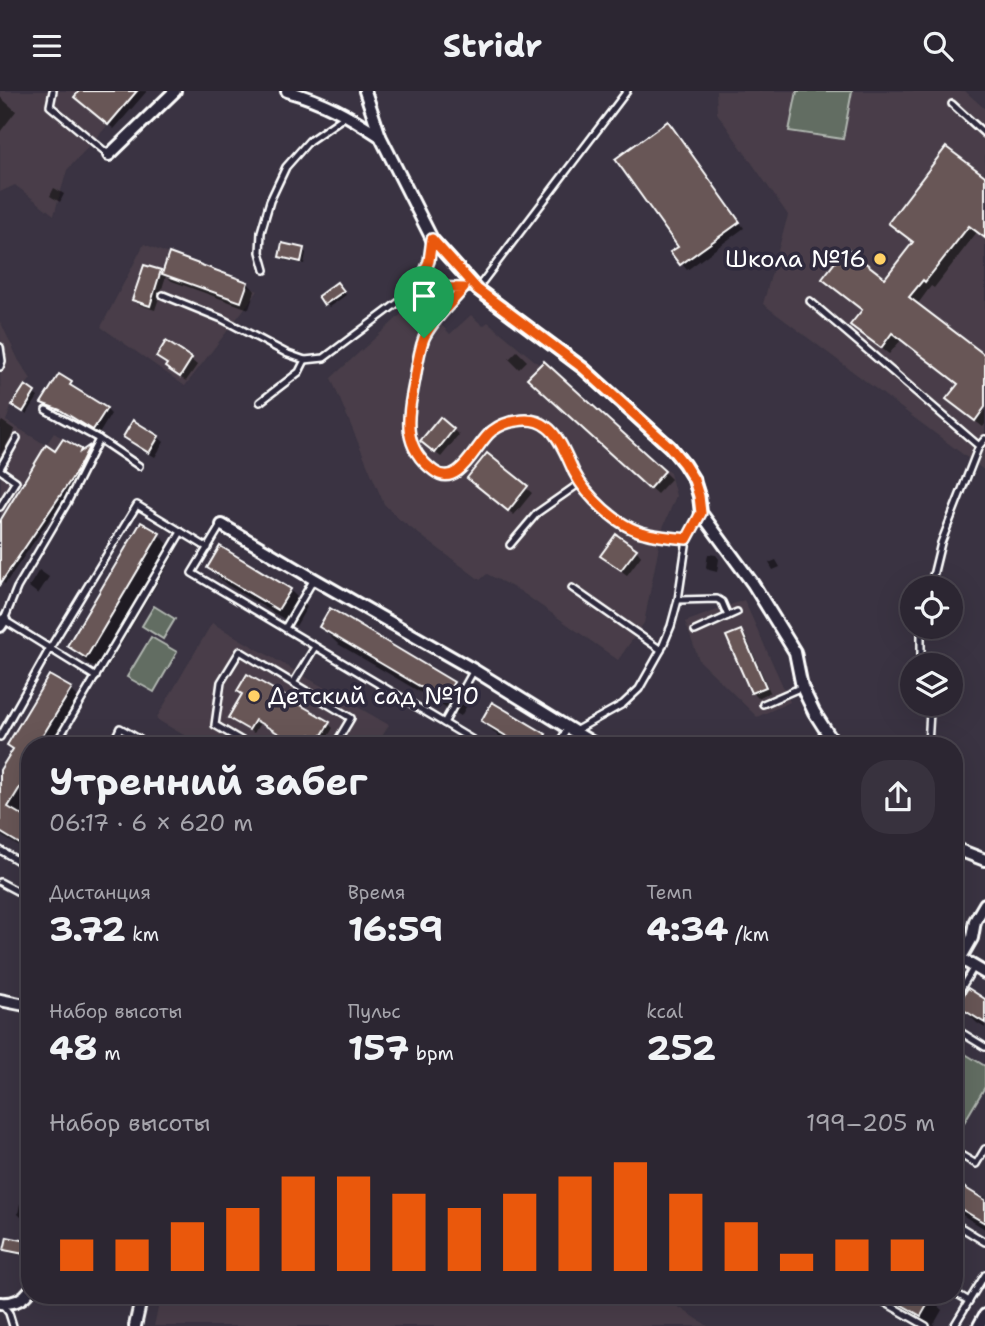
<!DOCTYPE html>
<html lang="ru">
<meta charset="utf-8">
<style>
body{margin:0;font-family:"Shantell Sans",sans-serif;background:#38323e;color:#f1f3f6;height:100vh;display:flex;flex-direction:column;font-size:26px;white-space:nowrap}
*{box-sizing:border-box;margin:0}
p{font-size:23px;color:#a6a5ac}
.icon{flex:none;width:38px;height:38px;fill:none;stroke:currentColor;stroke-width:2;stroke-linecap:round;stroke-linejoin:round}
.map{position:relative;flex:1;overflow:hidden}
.sheet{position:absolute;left:21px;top:646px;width:942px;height:567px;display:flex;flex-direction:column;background:#2c2632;border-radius:28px;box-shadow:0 7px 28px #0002,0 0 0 2px #48434d}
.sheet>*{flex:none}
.buttons{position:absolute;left:900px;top:485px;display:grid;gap:14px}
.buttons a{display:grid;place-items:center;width:63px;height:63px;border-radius:50%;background:#2c2632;box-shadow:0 7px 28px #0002,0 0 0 2px #48434d;font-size:35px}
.pin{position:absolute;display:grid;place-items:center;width:60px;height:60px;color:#fff;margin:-72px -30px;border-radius:50% 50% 50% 0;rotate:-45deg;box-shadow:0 0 7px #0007}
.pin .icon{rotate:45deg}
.round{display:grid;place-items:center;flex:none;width:74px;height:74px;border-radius:28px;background:#38323e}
.overview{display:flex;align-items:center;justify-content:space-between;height:119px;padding:0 28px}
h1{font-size:38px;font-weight:700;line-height:52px}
.figures{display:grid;grid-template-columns:repeat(3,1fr);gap:10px;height:119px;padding:7px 28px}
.figures div{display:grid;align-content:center}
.figures b{font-size:35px;font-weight:700}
.figures small{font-size:19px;font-weight:400}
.figures p{font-size:19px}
.chart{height:196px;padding:14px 28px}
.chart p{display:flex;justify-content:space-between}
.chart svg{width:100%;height:126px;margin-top:7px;stroke:#ea580c;stroke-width:6}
header{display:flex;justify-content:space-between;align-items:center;height:91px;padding:0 28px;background:#2c2632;font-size:32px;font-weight:700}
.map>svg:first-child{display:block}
</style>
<header><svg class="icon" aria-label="menu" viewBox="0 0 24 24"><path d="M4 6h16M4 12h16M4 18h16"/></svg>Stridr<svg class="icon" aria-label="search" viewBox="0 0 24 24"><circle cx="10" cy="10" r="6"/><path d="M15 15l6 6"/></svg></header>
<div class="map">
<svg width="985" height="1235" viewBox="0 0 985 1235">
<rect width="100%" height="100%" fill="#3a3342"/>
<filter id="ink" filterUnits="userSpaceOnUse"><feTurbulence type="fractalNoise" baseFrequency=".0143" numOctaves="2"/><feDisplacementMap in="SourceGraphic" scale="14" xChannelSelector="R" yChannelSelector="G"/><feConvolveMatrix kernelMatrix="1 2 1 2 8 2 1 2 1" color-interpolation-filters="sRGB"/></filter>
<g filter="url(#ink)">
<g fill="#483e48">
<path d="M0,0h139l-72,79 -13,45 -39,-30 -15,7z"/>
<path d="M716,0h249l20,18v362l-222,-167 25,-89 -71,-102z"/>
<path d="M144,153l114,47 -73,95 -84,-59z"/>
<path d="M417,209l33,34 21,-19 12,11 5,-4 182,151 6,23 -14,34 -18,93 -26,37 -98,-69 -33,-17 -7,6 -81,-61 -15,-15 -53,-126z"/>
<path d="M0,230l19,40 12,18 -16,18 -9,24 40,24 8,-12 28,17 17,-11 -98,143z"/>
<path d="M744,509l46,102 -33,15 -58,-57 -14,-38z"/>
<path d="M212,532l177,102 -12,20h-176l-45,-26z"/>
<path d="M161,1204h499l48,31h-554z"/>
</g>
<g fill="#626d62" stroke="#b0b6b0" stroke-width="2">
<path d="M797,0h55l-9,48 -54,-8z"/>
<path d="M154,515l21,13 -12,20 -21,-13z"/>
<path d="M151,546l26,15 -23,40 -27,-15z"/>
<path d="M962,961l23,14v21l-26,44 -5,-4v-60z"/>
</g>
<g fill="#0007">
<path d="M82,0h65l-33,38 -32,-27z"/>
<path d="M0,6l16,14 -16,21z"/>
<path d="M673,38l71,99 -57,42 -14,-17 7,-6z"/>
<path d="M985,88v59l-8,-6 -43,56 -3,-2 -14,19 64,49 4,-5v75l-2,3 -27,-21 3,-21 -58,-45 -12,14 -29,-22 3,-21 -39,-32 61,2 29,-38 -24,-20z"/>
<path d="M54,97l10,6 -4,8 -10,-6z"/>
<path d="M303,159l3,3 -2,11 -20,-4 -3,-3z"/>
<path d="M170,165l78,27 7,8 -6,18 -77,-28 -6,-5 -11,34 -15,-5 -6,-5 26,-28 3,3z"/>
<path d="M340,196l6,8 -17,12 -9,-11z"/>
<path d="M166,252l25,17 6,5 -11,16 -14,-9 -5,-5 1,-2 -10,-8z"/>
<path d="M517,260l10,10 -8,8 -10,-10z"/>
<path d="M71,292l5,6 -1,1 31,19 5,5 -12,20 -32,-19 -19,-7 -5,-5z"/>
<path d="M537,294l127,87 7,7 -14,15z"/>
<path d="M26,297l12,9 -11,17 -9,-6z"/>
<path d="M440,328l19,16 -18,22 -13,-11z"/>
<path d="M2,330l13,9 -15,26v-32z"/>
<path d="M125,346h33l6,5 -9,15 -25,-15z"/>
<path d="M90,356l2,3 -12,25 -75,109 -5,-3v-57l56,-71 24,-2 2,1z"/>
<path d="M487,365l45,37 -18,22 -39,-32z"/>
<path d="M142,433l17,11 17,17 -72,121 -17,-10 -17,-17z"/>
<path d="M636,459l5,6 -14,19 -19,-14z"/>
<path d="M708,463l8,1 3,4 -2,13 -8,-2 -3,-3z"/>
<path d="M776,469l4,7 -7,3 -4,-7z"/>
<path d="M209,477l81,22 17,17 -11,19 -69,-41z"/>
<path d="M39,479l10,7 -11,17 -9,-7z"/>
<path d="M321,536l132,56 17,17 -9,16 -123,-72z"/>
<path d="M741,541l5,5 24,55 -12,6 -6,-6z"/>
<path d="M70,598l12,12 -27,44h-25v56l-10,16 10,5v31l-30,-18v-62z"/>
<path d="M244,604l84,28 5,5 -9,15 -8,-5 -4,7h-33l5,-8 -24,-14 -6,10 -19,-11z"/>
<path d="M483,630l62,14 10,10h-42l-13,-7z"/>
<path d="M954,898l7,7 -7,12z"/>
<path d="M985,910v27l-8,-5 -17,-17z"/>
<path d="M30,1079v18l-4,-4z"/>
<path d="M954,1092l28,17 3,-4v33l-31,-19z"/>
<path d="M20,1113l10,2v13l-9,-2 -3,-3z"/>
<path d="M26,1152l3,3 -2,10 -17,-3 -4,-4z"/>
<path d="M880,1204h45l17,15 -9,16z"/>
</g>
<g fill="#685656" stroke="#fff" stroke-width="2">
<path d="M79,0h58l-29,34 -34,-28z"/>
<path d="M668,30l72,101 -60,43 -10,-13 8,-5 -63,-88z"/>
<path d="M946,56l39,29v62l-16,-12 -44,56 -2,-2 -14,17 76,58v52l-10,14 -29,-22 12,-15 -66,-51 -11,15 -31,-23 12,-15 -40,-31 24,-31 39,30 28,-36 -25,-19z"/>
<path d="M282,152l22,5 -3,14 -22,-5z"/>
<path d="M169,162l79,29 -7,20 -79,-28z"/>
<path d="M144,174l17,5 -11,36 -18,-6z"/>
<path d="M337,191l7,9 -20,14 -6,-9z"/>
<path d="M166,250l26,17 -12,19 -15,-10 2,-3 -11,-7z"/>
<path d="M544,270l121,110 -16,18 -122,-111z"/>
<path d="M59,283l13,8 -2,3 37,23 -14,22 -33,-20 -19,-7z"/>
<path d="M25,294l10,7 -12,20 -11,-7z"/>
<path d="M440,326l14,12 -19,24 -15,-12z"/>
<path d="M133,329l26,16 -10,17 -26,-16z"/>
<path d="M63,348l18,10 -1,3 10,-7 -13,26 -77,113v-63l46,-76 9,6z"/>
<path d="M487,362l41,33 -20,25 -41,-33z"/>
<path d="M141,431l19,11 -74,125 -19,-12z"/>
<path d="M616,443l21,15 -16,21 -21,-14z"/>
<path d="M220,455l71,43 -13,21 -71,-42z"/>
<path d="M330,517l124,74 -11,18 -124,-73z"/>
<path d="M741,539l25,57 -15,6 -25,-57z"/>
<path d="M247,583l83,48 -11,18 -8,-5 -6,10h-28l6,-9 -28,-16 -6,10 -21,-12 14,-24 -5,-3z"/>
<path d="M49,584l23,13 -35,57h-7v26l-22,36 22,13v30l-30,-18v-62l13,-21 -6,-4z"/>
<path d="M492,611l54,32 -7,11h-25l2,-3 -35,-21z"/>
<path d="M968,897l17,11v24l-28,-17z"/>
<path d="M954,1090l31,19v23l-31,-18z"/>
<path d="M7,1146l20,4 -3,13 -20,-4z"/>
<path d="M885,1204h48l-12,21z"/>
</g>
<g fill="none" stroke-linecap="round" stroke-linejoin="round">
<defs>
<g id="lane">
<path d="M53,0l-3,15 58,48"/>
<path d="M952,13l33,30"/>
<path d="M265,179l-5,-18 1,-20 9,-31 16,-34 23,-26 38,-26"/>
<path d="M419,196l10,-26 3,-21"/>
<path d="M463,198c-13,15 -31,31 -39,50 -5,13 -7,28 -9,41 -7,35 -15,67 19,91 24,17 41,-23 55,-37 7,-8 18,-12 28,-13 10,-2 22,0 30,6 12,9 21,32 27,45 12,24 45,55 71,61 13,3 28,4 42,6"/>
<path d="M163,204l59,24 66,35 17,6 19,-2 95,-71 58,2 150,-198"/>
<path d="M810,210l169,145"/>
<path d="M0,256l2,14 -2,6"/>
<path d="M260,311l39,-30 6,-12"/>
<path d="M46,319l53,29"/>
<path d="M0,377l17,-30"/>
<path d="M0,379l16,11 -16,26"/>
<path d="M221,434l-29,48 289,172"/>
<path d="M510,454l27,-32 43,-30"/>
<path d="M572,497l89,62"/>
<path d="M930,497l11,-45 38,-97 6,-7"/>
<path d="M678,509l39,-1 5,3 6,14"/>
<path d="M4,529l13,-32 50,-85 32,-64 40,27"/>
<path d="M4,529l92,57"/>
<path d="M921,536v38"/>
<path d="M285,537l29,-49"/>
<path d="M695,540l42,-19"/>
<path d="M293,592l22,-36"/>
<path d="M763,613l39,-17"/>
<path d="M444,632l30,-53"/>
<path d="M573,641l50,-28 16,-15 22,-39 10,-24 7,-26 9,-61 13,-25"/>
<path d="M0,646l50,-89 87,-143 71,43"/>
<path d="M55,654l126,-213"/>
<path d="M112,654l8,-17 19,11 -3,6"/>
<path d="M249,654l-34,-20 6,-43 19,-31 111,67 -16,27"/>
<path d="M558,654l10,-17"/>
<path d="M928,654l2,-33 -1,-9"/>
<path d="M0,759l30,18"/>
<path d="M0,791l30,16"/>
<path d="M954,909l20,-33"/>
<path d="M954,937l31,19"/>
<path d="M954,1060l22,13 9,-15"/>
<path d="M954,1132l31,19"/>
<path d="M954,1201l15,9 16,-26"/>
<path d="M763,1204h1"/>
<path d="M872,1204l54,31"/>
<path d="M2,1213l7,9 4,13"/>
<path d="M954,1235l15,-25"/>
</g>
<g id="street">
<path d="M287,0c38,11 61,24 93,45"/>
<path d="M365,0l15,45 52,103 45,50 106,79 87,79 14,17 10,16 5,16 2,17 52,71 42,68 7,35 12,25 21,33"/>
<path d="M109,64l66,-64"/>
<path d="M222,434l92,54 160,91 122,75"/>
<path d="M0,535l4,-6"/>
<path d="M954,757l31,12"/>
<path d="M956,865l29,17"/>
<path d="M960,868l12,-21 3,-17 10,-17"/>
<path d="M0,909l30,6"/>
<path d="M0,1212c12,1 23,-3 30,-13"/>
<path d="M135,1235l7,-31"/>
<path d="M979,1235l6,-11"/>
</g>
</defs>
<use href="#lane" stroke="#fff" stroke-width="10"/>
<use href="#street" stroke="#fff" stroke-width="16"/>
<use href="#lane" stroke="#2f2a3d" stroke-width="5"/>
<use href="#street" stroke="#2f2a3d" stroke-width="10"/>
</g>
</g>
<g fill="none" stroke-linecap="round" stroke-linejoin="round" filter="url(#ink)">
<defs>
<path id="route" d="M432,148l45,50 106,79 87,79 14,17 10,16 5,16 2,17 -14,26c-14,-2 -29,-2 -42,-6 -27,-6 -59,-37 -71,-61 -6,-13 -15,-37 -27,-45 -9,-7 -20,-8 -30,-6 -9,1 -17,4 -25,10 -16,12 -33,59 -58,40 -34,-25 -26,-56 -19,-92 2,-13 4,-28 9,-41 9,-19 27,-34 40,-50l-45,-1 10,-26z"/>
</defs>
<use href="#route" stroke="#fff" stroke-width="14"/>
<use href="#route" stroke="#ea580c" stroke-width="9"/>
</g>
<g fill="#ffd166" stroke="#2f2a3d" stroke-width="2.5">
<circle cx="880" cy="168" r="7"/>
<circle cx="254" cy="605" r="7"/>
</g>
<g text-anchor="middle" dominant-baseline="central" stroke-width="7" stroke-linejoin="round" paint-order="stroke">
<g font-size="24" fill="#fff" stroke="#2f2a3d" text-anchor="end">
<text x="866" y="168">Школа №16</text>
<text x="268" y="605" text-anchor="start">Детский сад №10</text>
</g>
</g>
</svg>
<div class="buttons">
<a><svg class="icon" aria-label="locate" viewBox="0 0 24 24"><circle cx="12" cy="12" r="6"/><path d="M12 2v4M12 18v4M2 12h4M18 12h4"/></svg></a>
<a><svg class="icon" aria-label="layers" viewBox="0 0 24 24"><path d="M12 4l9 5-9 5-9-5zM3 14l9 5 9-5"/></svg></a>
</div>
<div class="pin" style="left:424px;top:247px;background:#1e9e55"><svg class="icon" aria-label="arrive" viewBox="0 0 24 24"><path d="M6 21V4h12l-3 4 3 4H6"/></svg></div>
<section class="sheet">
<div class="overview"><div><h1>Утренний забег</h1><p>06:17 · 6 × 620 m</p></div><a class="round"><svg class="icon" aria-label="share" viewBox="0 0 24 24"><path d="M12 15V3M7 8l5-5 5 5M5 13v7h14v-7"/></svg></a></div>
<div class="figures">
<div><p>Дистанция</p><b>3.72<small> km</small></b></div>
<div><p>Время</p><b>16:59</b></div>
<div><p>Темп</p><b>4:34<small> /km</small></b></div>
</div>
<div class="figures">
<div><p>Набор высоты</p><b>48<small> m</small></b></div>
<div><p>Пульс</p><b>157<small> bpm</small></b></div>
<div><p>kcal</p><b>252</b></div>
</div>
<div class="chart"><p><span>Набор высоты</span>199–205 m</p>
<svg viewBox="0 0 160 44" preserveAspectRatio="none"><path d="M5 44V33M15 44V33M25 44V27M35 44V22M45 44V11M55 44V11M65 44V17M75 44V22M85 44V17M95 44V11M105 44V6M115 44V17M125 44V27M135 44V38M145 44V33M155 44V33"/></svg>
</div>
</section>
</div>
